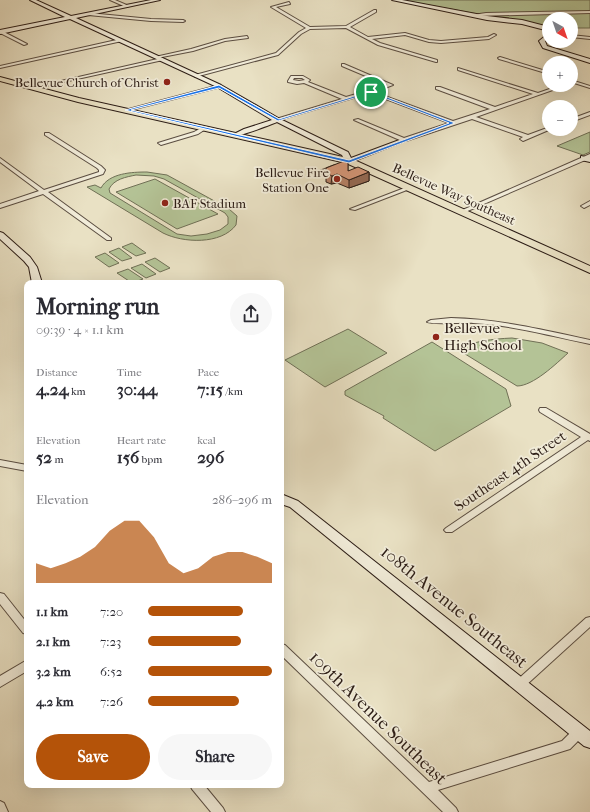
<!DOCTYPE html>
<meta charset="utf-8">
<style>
body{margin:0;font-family:"IM FELL French Canon",serif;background:#f7f7f7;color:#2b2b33;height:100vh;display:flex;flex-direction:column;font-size:15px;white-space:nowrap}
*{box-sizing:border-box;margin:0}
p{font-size:13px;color:#7c7c81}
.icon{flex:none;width:22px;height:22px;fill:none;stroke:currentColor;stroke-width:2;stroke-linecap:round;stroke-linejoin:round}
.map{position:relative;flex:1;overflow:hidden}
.details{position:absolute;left:24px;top:280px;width:260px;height:508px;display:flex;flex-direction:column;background:#fff;border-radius:8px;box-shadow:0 4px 16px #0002}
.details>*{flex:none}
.needle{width:26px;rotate:140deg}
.buttons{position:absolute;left:542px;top:12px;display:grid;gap:8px}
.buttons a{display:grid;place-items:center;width:36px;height:36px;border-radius:50%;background:#fff;box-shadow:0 4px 16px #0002;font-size:20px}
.pin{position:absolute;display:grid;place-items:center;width:34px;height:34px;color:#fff;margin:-17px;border:2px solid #fff;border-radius:50%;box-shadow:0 1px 4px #0007}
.round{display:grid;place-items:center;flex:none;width:42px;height:42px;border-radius:21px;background:#f7f7f7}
.headline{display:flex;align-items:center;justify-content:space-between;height:68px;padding:0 12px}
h1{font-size:22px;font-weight:800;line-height:30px}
.metrics{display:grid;grid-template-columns:repeat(3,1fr);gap:6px;height:68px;padding:4px 12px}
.metrics div{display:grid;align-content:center}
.metrics b{font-size:17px;font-weight:800}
.metrics small{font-size:11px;font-weight:400}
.metrics p{font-size:11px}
.chart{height:112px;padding:8px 12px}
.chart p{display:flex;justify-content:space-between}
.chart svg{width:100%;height:72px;margin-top:4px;fill:#b45309;opacity:.7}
.action{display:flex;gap:8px;margin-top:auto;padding:8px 12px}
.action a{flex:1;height:46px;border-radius:24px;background:#b45309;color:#fff;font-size:16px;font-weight:800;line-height:46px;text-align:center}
.action a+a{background:#f7f7f7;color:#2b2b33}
ul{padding:0 12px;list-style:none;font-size:13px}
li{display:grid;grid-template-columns:64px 48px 1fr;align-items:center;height:30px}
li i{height:10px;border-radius:5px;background:#b45309}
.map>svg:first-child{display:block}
</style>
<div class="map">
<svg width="590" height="812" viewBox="0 0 590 812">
<rect width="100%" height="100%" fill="#e9e1c4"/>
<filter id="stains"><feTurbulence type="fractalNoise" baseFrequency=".005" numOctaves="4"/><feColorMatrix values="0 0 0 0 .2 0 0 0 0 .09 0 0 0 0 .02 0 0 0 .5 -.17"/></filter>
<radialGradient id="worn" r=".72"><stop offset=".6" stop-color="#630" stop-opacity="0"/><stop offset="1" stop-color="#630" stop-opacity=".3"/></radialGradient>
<g fill="#b4c396" stroke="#707056" fill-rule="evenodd">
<path d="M401,0h189v28h-19v-9h-22v8z"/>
<path d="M590,132v20l-7,3 -26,-9z"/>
<path d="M147,172l20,3 62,34 8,7 -1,9c-15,20 -53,18 -73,8l-76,-46 8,-2 6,3c8,-15 31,-16 46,-16zM136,175l18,1 10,3 61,34 3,4v7l-8,6 -13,4 -16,2 -14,-2 -67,-41 -1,-4c5,-10 17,-12 27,-14z"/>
<path d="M155,179l63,35 -41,15 -61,-37z"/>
<path d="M132,243l14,10 -10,3 -14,-9z"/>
<path d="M119,248l13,10 -10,3 -13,-9z"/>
<path d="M105,253l14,10 -10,4 -14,-10z"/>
<path d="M155,258l15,10 -10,4 -15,-10z"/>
<path d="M142,264l14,10 -10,4 -15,-10z"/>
<path d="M128,269l15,10 -11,4 -15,-10z"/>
<path d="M348,329l39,24 -62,34 -40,-27z"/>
<path d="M512,338l30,5 26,10c-12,11 -35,33 -51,33l-60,-37c18,-8 35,-10 55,-11z"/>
<path d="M432,342l74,47 5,17 -76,45 -52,-33 1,-2 -39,-21v-4z"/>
</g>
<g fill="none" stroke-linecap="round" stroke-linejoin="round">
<defs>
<g id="street">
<path d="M110,0h5l14,6 -3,1z"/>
<path d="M289,2l1,2 -14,3 34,20 36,-1 28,-16h2v2l-26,15 18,10 37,-4 24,7 12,1 47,-4 6,-3 2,1 -7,4 -48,4 -12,-1 -24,-7 -33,4 8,4 57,17v2h-1l-58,-17 -32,-17 -36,1 -9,5 -23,21 -83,22v-2l81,-22 23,-21 7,-4 -35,-21z"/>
<path d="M590,11v2l-115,3 -2,-1 13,-2z"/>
<path d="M89,13l62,6 32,1 2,1 -2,1 -32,-1 -63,-6z"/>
<path d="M0,31h2l25,13 -3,1 -24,-12z"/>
<path d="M571,35l19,2v2l-19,-2z"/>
<path d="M247,36l1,2 -23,3 -32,10 -36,7 -2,-1 36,-8 34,-10z"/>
<path d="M121,39l1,2 -122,27v-2z"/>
<path d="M500,57l49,15v2l-50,-15 -1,-1z"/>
<path d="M162,58h1v2l-131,29 -2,-1z"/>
<path d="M342,64h2l49,21 -19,7 79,29 37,-12 -54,-20v-2h4l55,20 38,-13 -75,-24v-2l80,25 23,-8h6l-91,32 52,18 19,-7 4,1 -28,12 -3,-2 3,-2 -51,-18 -66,22h-4l-48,-21 4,-1 46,19 45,-15 -79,-30 -94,28v-2l66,-20 -38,-16 -7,1 -9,-2v-1l3,-5h12l7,4 -2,2 38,15 41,-12 -45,-19zM294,78h8l3,2 -6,1 -6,-1z"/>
<path d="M571,80l19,6v2l-19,-6z"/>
<path d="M219,85l2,1v1l-94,24 -2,-1z"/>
<path d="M590,112v3l-19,7v-3z"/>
<path d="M203,127l4,1 -9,6 -37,11 -3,-2 36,-11z"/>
<path d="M45,133h4l52,33 4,4 -2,4 -55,18 63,46v2h-4l-64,-46 -43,14v-4l39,-13 -39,-29v-4l44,32 55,-18v-2l-2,-2 -52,-33z"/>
<path d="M590,154v4l-127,55 -5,-1z"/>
<path d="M335,165l2,1v2l-22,8 -3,-2z"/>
<path d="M407,187l5,1 -57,22 -5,-1z"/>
<path d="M590,201v4l-6,3 -3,-2z"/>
<path d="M451,318c48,1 93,12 139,22v4c-39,-8 -78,-19 -117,-21 -9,-1 -41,2 -46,-1l4,-2z"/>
<path d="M540,408h6l44,26v7l-2,-1 -136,92h-6l-2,-2 2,-2 135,-91 -41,-25 -1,-2z"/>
<path d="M0,460l27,5v6l-27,-5z"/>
<path d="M0,593l4,1 23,29v11l-4,-1 -23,-29z"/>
<path d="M590,617v10l-66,60 -4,2 -4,-2 -2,-3 2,-3 70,-63z"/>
<path d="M281,644l4,1 144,137 133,-41 13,-13 4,-1 4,1 2,4 -2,4 -13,13 -132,41 18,18 2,4h-15l-162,-157z"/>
<path d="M27,660v11l-27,16v-11z"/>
<path d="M190,785h14l19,23 2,4h-14l-19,-23z"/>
<path d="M0,801l4,2 4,9h-8z"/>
</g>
<g id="secondary">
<path d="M30,0h6l35,16 80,-16h9l-84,18 145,67 59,34 68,33 3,6 51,-19 5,1 -58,23h-3l-4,-8 -65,-33c-7,3 -39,15 -43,14v-2l10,-5 28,-9 -55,-33 -147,-68 -70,15v-4l65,-13z"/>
<path d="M392,0h10l85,16 35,4 27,7v4l-27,-7 -35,-4z"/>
<path d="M549,33v5l-4,3 2,5 43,13v4l-47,-15 -4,-7z"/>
<path d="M581,156l9,2v4l-9,-2z"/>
<path d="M0,232l3,1 27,24 7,10 5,16h-10l-3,-16 -5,-6 -24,-22z"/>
<path d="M281,494l17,7 292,230v17l-6,-2 -294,-239 -9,-3z"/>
</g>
<path id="primary" d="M0,77l79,21 273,61 238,107v7l-244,-110 -268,-61 -78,-21z"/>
</defs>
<use href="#street" stroke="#5b4e42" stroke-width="2"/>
<use href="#secondary" stroke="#2c1d16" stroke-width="2"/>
<use href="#primary" stroke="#2c1d16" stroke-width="2"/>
<use href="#street" fill="#f1ecd9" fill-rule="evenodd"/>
<use href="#secondary" fill="#f1ecd9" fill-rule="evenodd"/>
<use href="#primary" fill="#e9e1c4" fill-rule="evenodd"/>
</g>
<path fill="#b68166" stroke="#2c1d16" d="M348,163v8l21,1v9l-20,7 -12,-5 -6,1 -5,-2v-9z"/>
<g fill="#946953" stroke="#2c1d16">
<path d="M369,172v9l-20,7v-8z"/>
<path d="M337,174v9l-6,1 1,-8z"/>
</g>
<path fill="#d49677" stroke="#2c1d16" d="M344,161l4,2v8l10,-4 11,5 -20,8 -12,-6 -5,2 -6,-3v-5z"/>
<path fill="#1a73e8" stroke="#fff" fill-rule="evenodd" d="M219,85l60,34 92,-28 84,32 -106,40 -224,-53zM219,88l59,33 93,-28 78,30 -100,37 -218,-50z"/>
<g fill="#8f2418" stroke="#f1ecd9" stroke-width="1.5">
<circle cx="167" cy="82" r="4"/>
<circle cx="337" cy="179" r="4"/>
<circle cx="165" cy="203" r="4"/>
<circle cx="436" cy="337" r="4"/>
</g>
<g text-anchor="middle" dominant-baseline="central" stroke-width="3.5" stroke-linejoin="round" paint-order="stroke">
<g font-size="13" fill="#2c1d16" stroke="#f1ecd9" text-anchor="end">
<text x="159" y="82">Bellevue Church of Christ</text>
<text x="329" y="172">Bellevue Fire<tspan x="329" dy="15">Station One</tspan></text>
<text x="173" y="203" text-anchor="start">BAF Stadium</text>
</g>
<g font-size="13" fill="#2c1d16" stroke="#f1ecd9">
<text transform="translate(454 194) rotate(24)">Bellevue Way Southeast</text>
</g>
<g font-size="15" fill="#2c1d16" stroke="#f1ecd9" text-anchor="start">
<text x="444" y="328">Bellevue<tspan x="444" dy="17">High School</tspan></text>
</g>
<g font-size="15" fill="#2c1d16" stroke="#f1ecd9">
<text transform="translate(510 471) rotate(-34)">Southeast 4th Street</text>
</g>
<g font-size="18" fill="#2c1d16" stroke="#f1ecd9">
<text transform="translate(454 607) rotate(39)">108th Avenue Southeast</text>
<text transform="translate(378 718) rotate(44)">109th Avenue Southeast</text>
</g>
</g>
<rect width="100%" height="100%" filter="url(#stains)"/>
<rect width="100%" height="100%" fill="url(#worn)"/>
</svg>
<div class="buttons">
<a><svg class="needle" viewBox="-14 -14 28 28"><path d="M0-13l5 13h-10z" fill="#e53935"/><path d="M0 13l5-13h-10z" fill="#7c7c81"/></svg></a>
<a>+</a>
<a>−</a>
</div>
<div class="pin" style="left:371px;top:92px;background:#1e9e55"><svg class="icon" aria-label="arrive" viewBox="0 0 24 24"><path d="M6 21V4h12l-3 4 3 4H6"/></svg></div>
<section class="details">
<div class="headline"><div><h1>Morning run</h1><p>09:39 · 4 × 1.1 km</p></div><a class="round"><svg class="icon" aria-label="share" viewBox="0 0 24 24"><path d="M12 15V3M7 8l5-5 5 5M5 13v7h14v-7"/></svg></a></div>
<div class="metrics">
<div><p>Distance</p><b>4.24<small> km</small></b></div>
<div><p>Time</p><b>30:44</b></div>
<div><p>Pace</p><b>7:15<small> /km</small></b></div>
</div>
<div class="metrics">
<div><p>Elevation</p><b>52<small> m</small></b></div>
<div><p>Heart rate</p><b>156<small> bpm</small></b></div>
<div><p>kcal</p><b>296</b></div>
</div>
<div class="chart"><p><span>Elevation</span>286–296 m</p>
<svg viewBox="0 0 160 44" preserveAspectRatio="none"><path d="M0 44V32L10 35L20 32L30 28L40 22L50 12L60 6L70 6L80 16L90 32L100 38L110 35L120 28L130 25L140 25L150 28L160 32V44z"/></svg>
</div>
<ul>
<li><b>1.1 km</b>7:20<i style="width:77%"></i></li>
<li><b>2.1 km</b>7:23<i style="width:75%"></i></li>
<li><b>3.2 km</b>6:52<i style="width:100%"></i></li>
<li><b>4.2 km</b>7:26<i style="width:73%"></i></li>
</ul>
<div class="action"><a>Save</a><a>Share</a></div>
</section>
</div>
